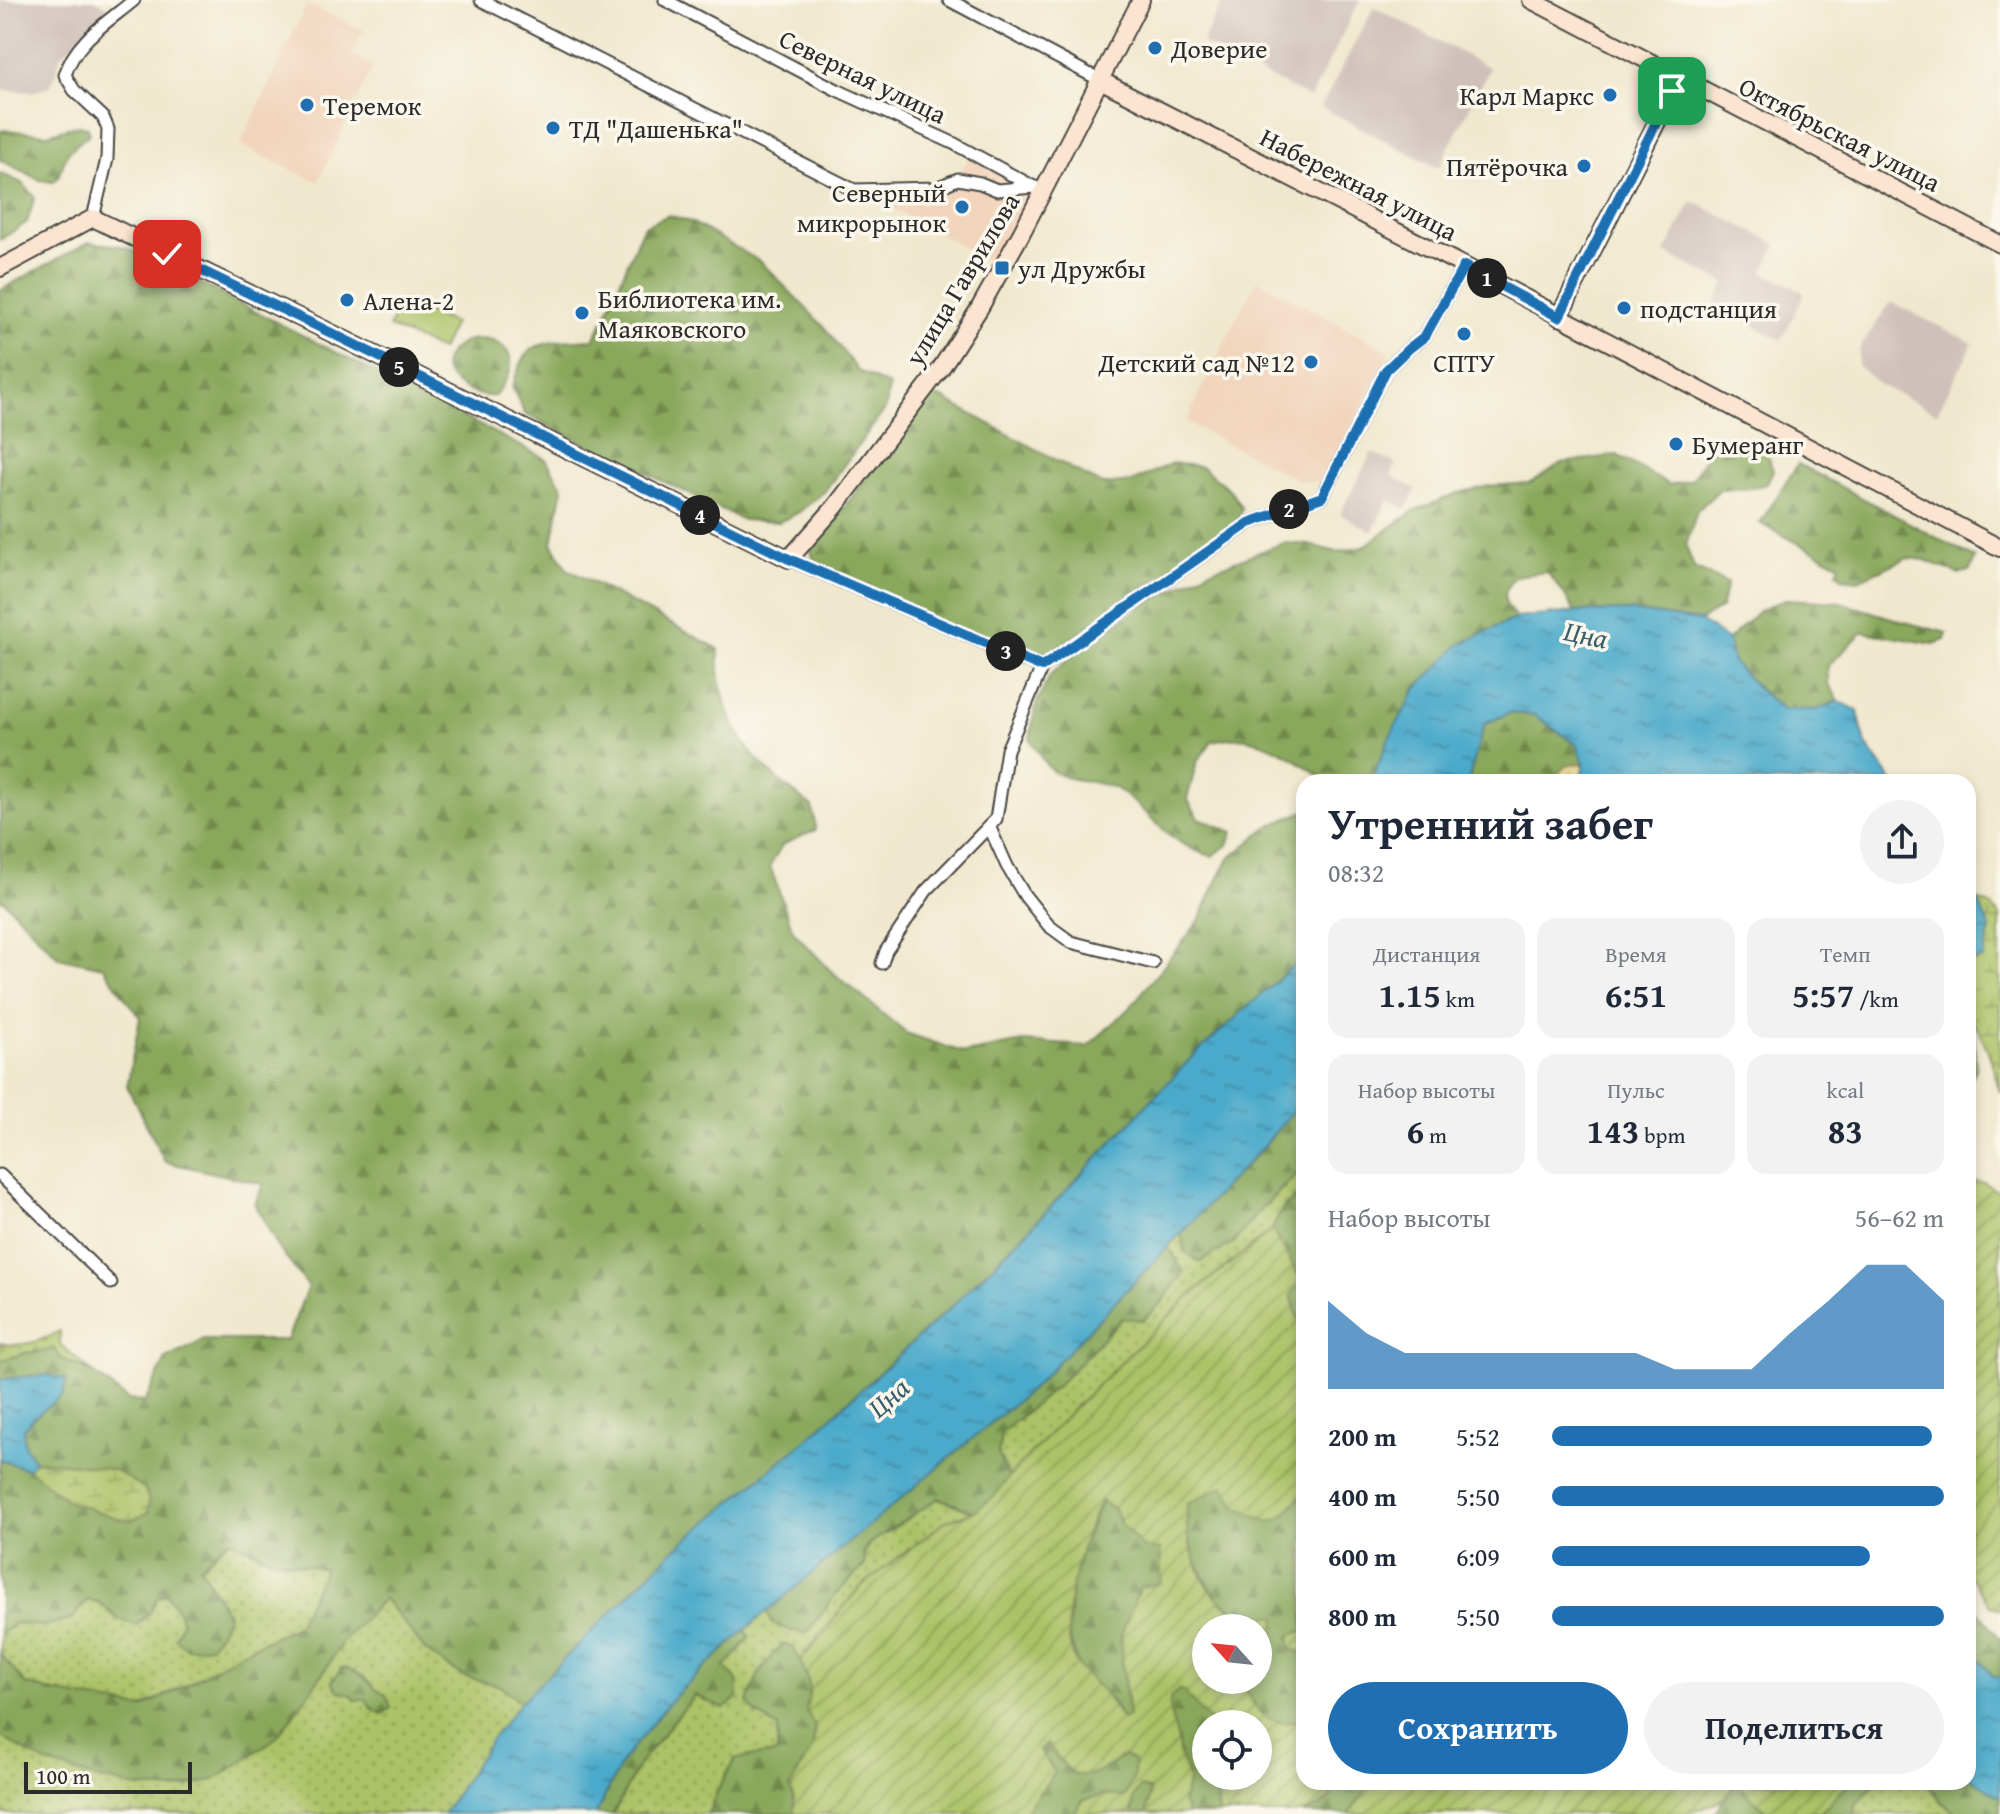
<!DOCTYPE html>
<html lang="ru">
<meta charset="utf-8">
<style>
body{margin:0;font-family:"Gentium Book Plus",serif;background:#f2f2f3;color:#1f2937;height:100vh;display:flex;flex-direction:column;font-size:30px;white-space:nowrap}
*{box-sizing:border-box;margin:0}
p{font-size:26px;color:#747a83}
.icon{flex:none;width:44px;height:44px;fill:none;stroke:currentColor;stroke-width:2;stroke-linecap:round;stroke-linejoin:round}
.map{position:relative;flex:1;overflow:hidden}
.side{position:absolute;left:1296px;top:774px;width:680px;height:1016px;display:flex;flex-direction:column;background:#fff;border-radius:24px;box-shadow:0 4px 12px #0003}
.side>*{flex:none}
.needle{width:52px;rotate:297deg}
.fabs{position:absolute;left:1192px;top:1614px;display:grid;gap:16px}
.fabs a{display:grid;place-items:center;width:80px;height:80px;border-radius:50%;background:#fff;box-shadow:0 4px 12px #0003;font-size:40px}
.scale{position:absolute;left:24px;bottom:20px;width:168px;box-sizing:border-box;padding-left:8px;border:4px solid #2b2b2b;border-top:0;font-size:22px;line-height:28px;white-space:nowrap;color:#2b2b2b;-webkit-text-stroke:6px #fbf7ec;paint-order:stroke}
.pin{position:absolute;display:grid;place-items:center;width:68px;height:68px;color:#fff;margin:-34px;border-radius:16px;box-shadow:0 4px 12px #0006}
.km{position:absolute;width:40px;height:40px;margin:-20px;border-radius:50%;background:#222;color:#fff;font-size:22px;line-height:40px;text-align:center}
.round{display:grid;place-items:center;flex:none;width:84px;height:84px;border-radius:42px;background:#f2f2f3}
.headline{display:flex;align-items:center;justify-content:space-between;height:136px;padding:0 32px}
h1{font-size:44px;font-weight:700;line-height:60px}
.figures{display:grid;grid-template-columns:repeat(3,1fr);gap:12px;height:136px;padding:8px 32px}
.figures div{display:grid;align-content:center;border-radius:20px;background:#f2f2f3;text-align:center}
.figures b{font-size:34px;font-weight:700}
.figures small{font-size:22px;font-weight:400}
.figures p{font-size:22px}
.chart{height:224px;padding:16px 32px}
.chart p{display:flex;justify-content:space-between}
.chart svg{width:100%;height:144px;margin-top:8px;fill:#1f6fb2;opacity:.7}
.button{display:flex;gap:16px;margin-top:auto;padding:16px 32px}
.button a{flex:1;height:92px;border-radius:48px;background:#1f6fb2;color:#fff;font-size:32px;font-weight:700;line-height:92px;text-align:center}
.button a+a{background:#f2f2f3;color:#1f2937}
ul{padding:0 32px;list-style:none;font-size:26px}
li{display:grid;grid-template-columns:128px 96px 1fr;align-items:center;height:60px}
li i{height:20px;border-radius:10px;background:#1f6fb2}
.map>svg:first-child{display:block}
</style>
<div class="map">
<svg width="2000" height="1814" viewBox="0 0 2000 1814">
<defs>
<pattern id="grass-dots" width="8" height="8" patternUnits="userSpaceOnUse" patternTransform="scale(2)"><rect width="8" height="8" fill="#acc266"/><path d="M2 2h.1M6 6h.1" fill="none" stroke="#8c9e54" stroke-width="1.8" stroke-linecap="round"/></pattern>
<pattern id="forest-firs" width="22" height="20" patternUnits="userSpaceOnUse" patternTransform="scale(2)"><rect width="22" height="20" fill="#89a85b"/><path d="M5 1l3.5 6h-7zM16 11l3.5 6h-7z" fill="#70894b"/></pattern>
<pattern id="wetland-marsh" width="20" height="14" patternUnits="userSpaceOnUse" patternTransform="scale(2)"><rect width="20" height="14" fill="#acc266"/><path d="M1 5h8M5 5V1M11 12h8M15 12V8" fill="none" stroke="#8c9e54"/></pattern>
<pattern id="sand-dots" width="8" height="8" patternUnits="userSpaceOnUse" patternTransform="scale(2)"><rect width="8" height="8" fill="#eeda9e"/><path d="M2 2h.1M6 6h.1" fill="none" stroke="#cb8" stroke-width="1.8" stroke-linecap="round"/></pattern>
<pattern id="garden-furrows" width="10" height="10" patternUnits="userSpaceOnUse" patternTransform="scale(2)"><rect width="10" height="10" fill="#acc266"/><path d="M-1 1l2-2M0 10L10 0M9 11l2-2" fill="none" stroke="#8c9e54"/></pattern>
<pattern id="water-ripples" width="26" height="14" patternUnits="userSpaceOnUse" patternTransform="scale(2)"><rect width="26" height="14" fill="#4caacb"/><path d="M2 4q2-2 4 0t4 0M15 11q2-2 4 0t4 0" fill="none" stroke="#3f8ba5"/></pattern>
</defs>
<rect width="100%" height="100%" fill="#fbf7ec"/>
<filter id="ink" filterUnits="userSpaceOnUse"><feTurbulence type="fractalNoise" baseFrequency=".0125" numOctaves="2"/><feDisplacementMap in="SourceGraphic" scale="16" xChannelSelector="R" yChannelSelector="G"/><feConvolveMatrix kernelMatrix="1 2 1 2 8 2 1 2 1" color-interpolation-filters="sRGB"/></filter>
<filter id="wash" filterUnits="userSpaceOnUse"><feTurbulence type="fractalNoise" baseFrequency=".006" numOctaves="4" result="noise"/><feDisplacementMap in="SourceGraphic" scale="32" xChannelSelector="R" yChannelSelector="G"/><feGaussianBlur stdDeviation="1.8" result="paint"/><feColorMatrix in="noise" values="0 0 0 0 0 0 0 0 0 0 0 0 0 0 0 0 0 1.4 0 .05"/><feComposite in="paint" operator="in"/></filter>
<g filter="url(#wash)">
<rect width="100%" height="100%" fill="#f0e8ce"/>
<g fill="#f2d5bd">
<path d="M307,4l56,26 -11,25 21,11 -55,116 -78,-37z"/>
<path d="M971,154l71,37 -40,77 -127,-69 4,-8 57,-3 21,-9z"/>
<path d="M1257,280l133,72 -67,130 -23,-1 -114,-59 45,-93z"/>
</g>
<g fill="#cfc1ba">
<path d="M0,0h94l18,9 -52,47 -3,14 -8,17 -17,5 -32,-2z"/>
<path d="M1223,0h137l-50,98 -108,-55z"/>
<path d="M1374,7l116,61 -52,100 -117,-61z"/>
<path d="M1692,201l85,43 -14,28 42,21 -24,47 -67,-35 11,-22 -60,-30z"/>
<path d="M1891,302l82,41 -36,70 -56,-27 -23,-20 1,-17z"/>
<path d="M1372,452l24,12 -5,11 25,14 -10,20 -18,-9 -16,32 -32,-18z"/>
</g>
<g fill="url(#grass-dots)" stroke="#6c7648" stroke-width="2" fill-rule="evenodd">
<path d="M1304,1167v23l-21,18 -11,22 -79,63 -120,116 -64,68 -11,-24 3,-20 56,-47 121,-126 -10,-13 13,-14 4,19 49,-10 26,-32z"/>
<path d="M60,1331v13l32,28 -32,-14 -35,-5 -25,8v-18c19,5 43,-2 60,-12z"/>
<path d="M939,1498l34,14 -27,9 -87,67 -59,73 -7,-14 -37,66 22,15 -1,25 -42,6 -19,35 -8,20h-95l27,-52 55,-67 30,-28 25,-30 -5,-7 22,-19 6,13 34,9 29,-39 29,-29 -1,-13 5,-8z"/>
<path d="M230,1539l40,19 55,11 -28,57 -53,25 -60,35 -43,22 -93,-17 -23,-7 -24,-29 -1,-20 14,-13 27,4 46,-26 12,2 19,17 31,-5 8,-16 9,-4 10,13 6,14 46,-7 -28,-47z"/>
<path d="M384,1597l41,53 36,25 39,11 21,16 -30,38 -48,74h-443v-78l45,26 42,14 190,-39 46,-64 19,-31zM352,1695h34l-3,19c-9,-3 -13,-6 -17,-15l-11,1z"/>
<path d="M1877,1782h49l14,19 17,13h-102v-9z"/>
</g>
<g fill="url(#forest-firs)" stroke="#5a6a43" stroke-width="2">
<path d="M79,125l9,2 1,7 -21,18 -11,27 -4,3 -13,-2 -40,-20v-29l5,-1 42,4z"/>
<path d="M0,173l22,10 13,14 -8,25 -27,18z"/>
<path d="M669,215l26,9 66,38 64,66 33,43 31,15 -3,22 -62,84 -26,21 -19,9 -36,-2 -218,-106 -13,-27c4,-11 9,-28 18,-36 13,-12 47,-11 64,-12 20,-37 32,-76 50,-113z"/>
<path d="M89,242l33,4 46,21 378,192 17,29 -11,55 15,26 152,80c0,12 -1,25 2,37 12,60 45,85 91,121l4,23 -34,15 -12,21 23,65 37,39 76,63 59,20 58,-11 65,4 41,-37 70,-88 15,-34 15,-28 40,-33 35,-15v145l-47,44 -308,309 -143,131 -130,108 -155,154 -21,-16 -39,-11 -36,-25 -41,-52 -42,44 -19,31 -46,64 -61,42 -41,11 -39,-3 -49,-11 -43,-14 -44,-26v-87l1,6 24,29 23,7 94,17 42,-22 60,-35 53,-25 28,-57 -55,-11 -41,-19 -29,28 28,47 -8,18 -10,14 -24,2 -11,-10 7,-17 -6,-14 -10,-13 -9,4 -8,16 -13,11 -18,-6 -19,-17 -12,-2 -16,20 -30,6 -26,-3 -15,12v-175l28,9 40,32 7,-37 -40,-3 -10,-14 -2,-18 11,-12 29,-22 -16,-20 -47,4v-18l25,-8 30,-4 5,9 32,14 36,28 17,2 21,-43 38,-19h83l21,-54 -29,-37 -24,-45 8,-20 -98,-22 -38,-76 13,-68 -37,-51 -45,-10 -54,-56 -4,-1v-610z"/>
<path d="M470,340c5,0 14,-2 19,0 16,4 27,17 20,34 -3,7 -9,15 -14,22 -18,2 -44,-11 -51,-28 1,-14 13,-23 26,-28z"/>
<path d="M929,395l13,3 160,87 30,-3 41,-19 29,4 29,24 11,18 -6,14 -30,22 -166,115 -25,2 -201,-101 -4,-14 23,-25z"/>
<path d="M1721,440l22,1 22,10 8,19 -6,14 -15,4 -33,2 -22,21 -11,35 8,22 33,15 -6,25 -21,13 -69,-10 -56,1 -15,-24 -13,-16 -32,4c-14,18 -14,24 1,42l-56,26 -70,92 -19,46h-49l1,-4c-26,-18 -53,-38 -86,-40 -8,-1 -17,2 -25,3l-15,21 -10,37 12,19 34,14 -5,13 -16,11c-45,-11 -60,-44 -96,-67 -15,-9 -47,-6 -65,-19 -8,-7 -15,-22 -21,-31l6,-35 15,-30 38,-32 56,-38 63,-33 76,-28 25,2 28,7 26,-5 51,-36 44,-18 31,-7 41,-3 32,-20 55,-8 52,30 22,-5 16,-25z"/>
<path d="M1798,464l177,94 -5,13 -12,3 -33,-14 -18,-2 -49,22 -16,-2 -5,-6 3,-7 -80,-42z"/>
<path d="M1785,599l55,3 61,19 46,12 -2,7 -11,4 -71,-12 -35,34v17l11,18 -23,9 -33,-1 -24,-19 -26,-28 -5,-22 31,-29z"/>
<path d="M1509,713l25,2 24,16 19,14 7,18 -17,3 -19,16h-80l16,-58z"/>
<path d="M1968,1015l5,6 3,48 -8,16z"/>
<path d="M1304,1098v69l-44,43 -26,32 -34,20 -15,-10 -4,-19 82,-86z"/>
<path d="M1304,1191v130l-6,-3 -26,-88 11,-22z"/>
<path d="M1168,1247l16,25 -22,30 -19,18 -21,-2 -65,68 -56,47 -3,20 11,24 -16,21 -20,14 -34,-14 -70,46 -5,8 1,13 -29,29 -29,39 -15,-2 -19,-7 -6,-13 269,-226z"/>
<path d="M1223,1485l60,31 21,-24v138l-15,6 2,13 13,4v65c-36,15 -48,-9 -65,-38h19v-30l15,-10 -19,-24 -18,-4 -19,-14 -20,-32 -10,-33v-29z"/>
<path d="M1101,1501l13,8 7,15 39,26 1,33 -40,52 2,37 6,45 -7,2 -9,-16 -35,-37 -10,-33 4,-50 11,-38z"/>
<path d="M1968,1600l32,38v40l-8,-3 -24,-29z"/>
<path d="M745,1630l5,7 -25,30 12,14 1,16 -14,12 -29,-14 -55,67 -27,52h-17l27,-54 49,-61z"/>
<path d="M783,1644l10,3c12,23 21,37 14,63l8,16 -2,21 -23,40 4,13v14h-86l8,-20 19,-35 42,-6 1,-25 -22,-15 -8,-10c7,-27 15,-38 35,-59z"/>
<path d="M342,1668c24,2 25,20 44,27l5,13 -8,6c-9,-3 -13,-6 -17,-15l-11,1 -3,-5c-10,-2 -16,-4 -20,-14z"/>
<path d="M1180,1689c16,12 21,27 40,35h-14v52h14l-4,13 3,25h-31l-6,-10 7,-25 -10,-25 -1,-14 -8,-27v-16z"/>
<path d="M1046,1743c8,9 16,22 26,29 16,11 38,-8 52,-16l10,5v16l-10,20 -19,-2 -22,5 -9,14h-51l32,-42 -16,-23z"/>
<path d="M1230,1776h24l2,8 -12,9 -12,-6z"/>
<path d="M1968,1776l32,21v17h-43l-17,-13 -14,-19h42z"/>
<path d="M1340,1782h35l-11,10 -14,22h-47c19,-7 27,-13 37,-32z"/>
<path d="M1736,1782l33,32h-58l4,-1z"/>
<path d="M1852,1782h25l-22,23v9h-50l16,-2 20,-22z"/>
<path d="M1140,1787l10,3 -3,24h-15l1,-16z"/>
</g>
<g fill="url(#wetland-marsh)" stroke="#6c7648" stroke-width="2">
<path d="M1977,900l14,5 9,11v176c-7,-26 -14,-56 -32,-77v-53l15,-3 7,-31z"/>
<path d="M35,1461l40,3 39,6 30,18 5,13 -1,12 -16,7 -13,-1 -51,-18 -40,-32z"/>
</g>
<path fill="url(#sand-dots)" stroke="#8c8264" stroke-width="2" d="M1584,763l-4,19h-32l19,-16z"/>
<g fill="url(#garden-furrows)" stroke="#6c7648" stroke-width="2" fill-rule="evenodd">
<path d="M1968,1181l15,1 17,11v416l-9,-3 -23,-33z"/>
<path d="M1272,1230l30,51 -11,14 7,23 6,3v171l-21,24 -14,6 -32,-15 -14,-21 -36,18c0,10 -1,22 1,32 6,27 22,67 51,77 12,4 25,3 38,4l-4,23 -15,10v-22h-52v52h33c17,29 29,53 65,38v64h36c-17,32 -36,32 -69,32 -17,0 -35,0 -52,0l-3,-25 4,-13h10l2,11 12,6 12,-9 -2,-8h4v-52c-16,0 -38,4 -51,-6 -10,-8 -16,-21 -27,-29l-10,8v16l8,27 1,14 10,25 -7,25 6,10h-41l3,-24 -10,-3 -7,11 -1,16h-58l9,-14 22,-5 19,2 10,-20v-16l-10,-5c-14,8 -36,27 -52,16 -10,-7 -18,-20 -26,-29l-7,7 16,22 -32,42h-229v-14l-4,-13 23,-40 2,-20 -9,-17c6,-20 4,-31 -6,-49l59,-73 87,-67 27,-9 20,-14 16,-21 64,-68 120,-116zM1101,1501l13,8 7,15 22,23 17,3 1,33 -21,4 -19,48 2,37 6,44 -7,3c-7,-10 -13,-20 -21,-30 -7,-7 -16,-14 -22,-22 -26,-37 2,-129 22,-166z"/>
<path d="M1304,1630v23l-13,-4 -2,-13z"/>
<path d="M1375,1782h477l-11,8 -20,22 -52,2 -32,-31 -14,17 -35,14h-338l14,-22z"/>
</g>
<path fill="#acc266" stroke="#6c7648" stroke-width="2" d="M401,300l53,23 -13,27 -52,-23z"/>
<g fill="url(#water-ripples)" stroke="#3c6a7b" stroke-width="2">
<path d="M1631,611l69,10 28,19 5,22 26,28 24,19 33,1 23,-9 19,10 7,32 28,39h-313l4,-19 -7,-18 -43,-30 -25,-2 -25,11 -16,58h-97l19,-46 27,-48 43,-44 56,-26 59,-6z"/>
<path d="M1968,888l9,12 13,28 -7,31 -15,3z"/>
<path d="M1304,956v142l-41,49 -227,238 -291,245 -73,69 -49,61 -27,54h-153l48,-74 30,-38 155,-154 130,-108 143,-131 76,-75 166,-176z"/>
<path d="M47,1375l19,4 -3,16 -29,22 -11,12 2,18 10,14 -7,8 -28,-9v-81z"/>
<path d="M1968,1646l24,29 8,3v119l-32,-21z"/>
</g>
</g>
<g filter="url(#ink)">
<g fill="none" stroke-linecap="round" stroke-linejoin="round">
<defs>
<g id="street">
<path d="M481,0l373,190 82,-2 22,-9 22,4 17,7 38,-3"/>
<path d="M665,0l172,90 116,53 81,44"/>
<path d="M949,0l151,80"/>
<path d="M93,218l14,-59 1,-30 -5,-12 -29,-27 -9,-15c10,-34 43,-53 69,-75"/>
<path d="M789,559l253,108"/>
<path d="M989,826l18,40 18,30 24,30 22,16 82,21"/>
<path d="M882,963l4,-12 40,-60 70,-72 11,-69 35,-83 207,-144 73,-26 64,-127 21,-20 18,-14 39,-70"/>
<path d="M0,1175l111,108"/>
</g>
<g id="secondary">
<path d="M1531,0l469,244"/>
<path d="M1100,80l364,186 536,282"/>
<path d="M0,268l93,-50 224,108 472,233 46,-52 106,-139 38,-59 42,-75 120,-234"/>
<path d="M1559,317l120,-239"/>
</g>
</defs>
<use href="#street" stroke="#494743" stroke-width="15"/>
<use href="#secondary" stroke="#494743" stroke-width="20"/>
<use href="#street" stroke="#fff" stroke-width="11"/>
<use href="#secondary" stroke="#fce5d0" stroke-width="16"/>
</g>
</g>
<g fill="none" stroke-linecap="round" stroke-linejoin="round" filter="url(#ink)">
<defs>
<path id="route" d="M167,254l150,72 472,233 253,108 207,-144 73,-26 64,-127 21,-20 18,-14 39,-70 95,51 113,-226"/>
</defs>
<use href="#route" stroke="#fff" stroke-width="16"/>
<use href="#route" stroke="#1f6fb2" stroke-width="10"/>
</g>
<g fill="#1f6fb2" stroke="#fbf7ec" stroke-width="3">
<circle cx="1155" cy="48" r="8"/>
<circle cx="1610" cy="95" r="8"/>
<circle cx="307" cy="105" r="8"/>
<circle cx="553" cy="128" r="8"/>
<circle cx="1584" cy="166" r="8"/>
<circle cx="962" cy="207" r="8"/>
<rect x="994" y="260" width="16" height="16" rx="4"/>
<circle cx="347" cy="300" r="8"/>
<circle cx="1624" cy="308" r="8"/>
<circle cx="582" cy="313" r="8"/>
<circle cx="1464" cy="334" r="8"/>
<circle cx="1311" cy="362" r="8"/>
<circle cx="1676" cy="444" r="8"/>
</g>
<g text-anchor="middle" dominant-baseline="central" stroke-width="7" stroke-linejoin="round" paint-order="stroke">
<g font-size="26" fill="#2b2b2b" stroke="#fbf7ec" text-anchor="start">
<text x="1171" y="48">Доверие</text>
<text x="1594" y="95" text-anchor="end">Карл Маркс</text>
<text x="323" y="105">Теремок</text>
<text x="569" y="128">ТД "Дашенька"</text>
<text x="1568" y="166" text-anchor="end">Пятёрочка</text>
<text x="946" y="192" text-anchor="end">Северный<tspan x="946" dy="30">микрорынок</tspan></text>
<text x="1018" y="268">ул Дружбы</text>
<text x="598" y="298">Библиотека им.<tspan x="598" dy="30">Маяковского</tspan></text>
<text x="363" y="300">Алена-2</text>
<text x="1640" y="308">подстанция</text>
<text x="1295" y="362" text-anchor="end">Детский сад №12</text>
<text x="1464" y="362" text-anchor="middle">СПТУ</text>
<text x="1692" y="444">Бумеранг</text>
</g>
<g font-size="26" fill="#2b2b2b" stroke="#fbf7ec">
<text transform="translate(863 76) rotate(26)">Северная улица</text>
<text transform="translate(1840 134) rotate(27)">Октябрьская улица</text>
<text transform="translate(1359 184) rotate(27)">Набережная улица</text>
<text transform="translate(962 279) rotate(-59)">улица Гаврилова</text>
</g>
<g font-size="28" font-style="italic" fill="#385e6b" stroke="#fbf7ec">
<text transform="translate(1586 634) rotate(12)">Цна</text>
<text transform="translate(888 1397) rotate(-41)">Цна</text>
</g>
</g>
</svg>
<div class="fabs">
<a><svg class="needle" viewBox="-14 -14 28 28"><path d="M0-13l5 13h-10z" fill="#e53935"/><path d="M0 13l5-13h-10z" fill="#747a83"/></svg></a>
<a><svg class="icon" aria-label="locate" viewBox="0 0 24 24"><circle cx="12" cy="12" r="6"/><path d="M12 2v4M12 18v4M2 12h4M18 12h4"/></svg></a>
</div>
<div class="scale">100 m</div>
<div class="pin" style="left:1672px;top:91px;background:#1e9e55"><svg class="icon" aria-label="arrive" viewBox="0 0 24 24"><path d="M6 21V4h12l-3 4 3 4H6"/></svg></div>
<div class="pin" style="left:167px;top:254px;background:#d93025"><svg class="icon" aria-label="check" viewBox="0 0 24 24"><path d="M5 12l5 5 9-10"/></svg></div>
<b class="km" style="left:1487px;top:278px">1</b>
<b class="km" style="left:1289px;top:509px">2</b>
<b class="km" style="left:1006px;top:651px">3</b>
<b class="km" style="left:700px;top:515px">4</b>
<b class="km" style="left:399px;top:367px">5</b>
<section class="side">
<div class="headline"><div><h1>Утренний забег</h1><p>08:32</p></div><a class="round"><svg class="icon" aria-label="share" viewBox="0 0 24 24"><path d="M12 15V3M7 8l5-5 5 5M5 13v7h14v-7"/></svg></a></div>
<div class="figures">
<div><p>Дистанция</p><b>1.15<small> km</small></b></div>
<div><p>Время</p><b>6:51</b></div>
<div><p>Темп</p><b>5:57<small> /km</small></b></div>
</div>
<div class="figures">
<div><p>Набор высоты</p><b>6<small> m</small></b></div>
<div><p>Пульс</p><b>143<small> bpm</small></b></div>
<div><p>kcal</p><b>83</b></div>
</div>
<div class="chart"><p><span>Набор высоты</span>56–62 m</p>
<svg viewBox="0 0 160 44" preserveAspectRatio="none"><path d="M0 44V17L10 27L20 33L30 33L40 33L50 33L60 33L70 33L80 33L90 38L100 38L110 38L120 27L130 17L140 6L150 6L160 17V44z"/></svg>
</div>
<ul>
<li><b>200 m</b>5:52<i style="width:97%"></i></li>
<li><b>400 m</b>5:50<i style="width:100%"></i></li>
<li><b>600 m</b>6:09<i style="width:81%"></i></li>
<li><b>800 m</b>5:50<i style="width:100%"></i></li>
</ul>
<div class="button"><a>Сохранить</a><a>Поделиться</a></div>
</section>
</div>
